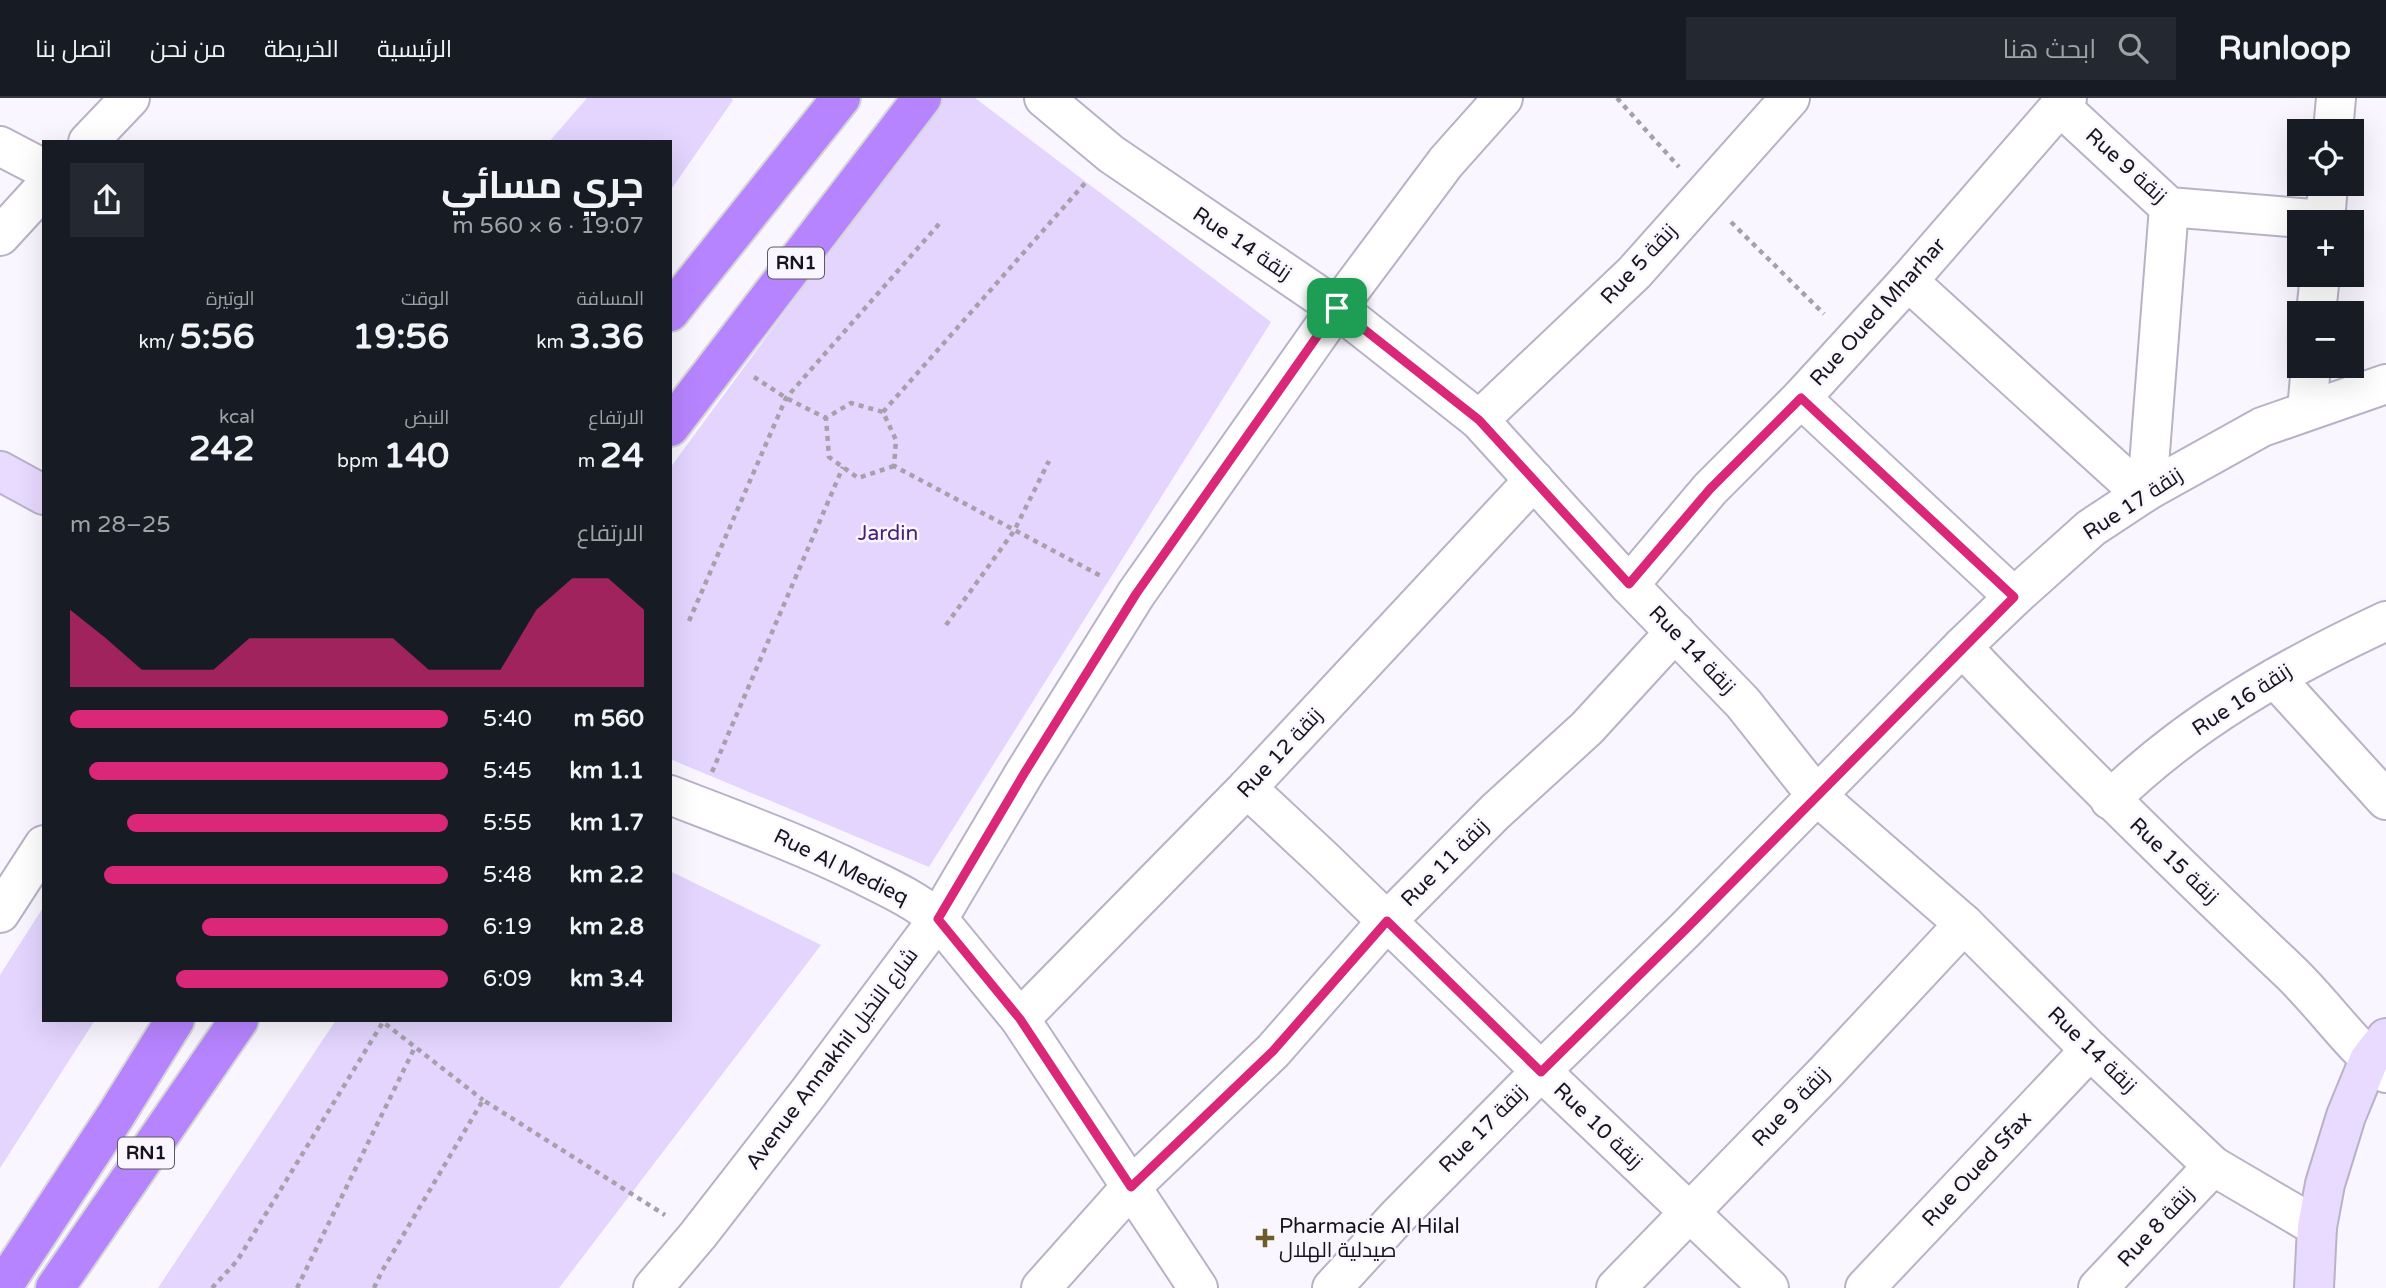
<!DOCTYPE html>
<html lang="ar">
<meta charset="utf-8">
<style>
body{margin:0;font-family:"Varela Round",Cairo,sans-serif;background:#242831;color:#f1f3f6;direction:rtl;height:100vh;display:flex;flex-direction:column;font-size:26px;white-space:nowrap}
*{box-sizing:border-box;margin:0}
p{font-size:23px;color:#9ea1a6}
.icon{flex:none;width:38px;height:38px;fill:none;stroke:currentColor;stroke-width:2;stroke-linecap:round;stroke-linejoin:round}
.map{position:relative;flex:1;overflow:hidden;direction:ltr}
.panel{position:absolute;left:42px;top:42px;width:630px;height:882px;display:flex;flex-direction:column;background:#171b24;border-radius:0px;box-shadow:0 7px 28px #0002;direction:rtl}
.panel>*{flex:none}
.controls{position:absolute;left:2287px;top:21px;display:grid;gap:14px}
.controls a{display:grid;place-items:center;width:77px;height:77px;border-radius:0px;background:#171b24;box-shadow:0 7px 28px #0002;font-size:35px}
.pin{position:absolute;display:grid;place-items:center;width:60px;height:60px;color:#fff;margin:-30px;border-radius:14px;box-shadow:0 4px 10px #0006}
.round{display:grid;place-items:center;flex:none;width:74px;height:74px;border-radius:0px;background:#242831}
.summary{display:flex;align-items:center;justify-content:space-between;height:119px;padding:0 28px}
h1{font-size:38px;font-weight:700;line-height:52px}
.figures{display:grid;grid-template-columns:repeat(3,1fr);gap:10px;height:119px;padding:7px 28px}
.figures div{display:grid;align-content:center}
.figures b{font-size:35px;font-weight:700}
.figures small{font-size:19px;font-weight:400}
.figures p{font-size:19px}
.chart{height:196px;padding:14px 28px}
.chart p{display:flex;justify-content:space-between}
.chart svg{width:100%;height:126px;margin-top:7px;fill:#db2777;opacity:.7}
ul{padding:0 28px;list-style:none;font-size:23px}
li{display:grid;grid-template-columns:112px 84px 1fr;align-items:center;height:52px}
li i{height:18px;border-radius:9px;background:#db2777}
header{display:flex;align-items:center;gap:42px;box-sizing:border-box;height:98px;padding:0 35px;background:#171b24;border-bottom:2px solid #363941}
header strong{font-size:33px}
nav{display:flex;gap:38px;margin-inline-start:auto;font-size:24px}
.search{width:490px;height:63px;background:#242831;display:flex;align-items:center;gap:18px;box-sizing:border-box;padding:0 24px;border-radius:0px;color:#9ea1a6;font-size:26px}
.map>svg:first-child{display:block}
</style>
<header>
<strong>Runloop</strong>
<div class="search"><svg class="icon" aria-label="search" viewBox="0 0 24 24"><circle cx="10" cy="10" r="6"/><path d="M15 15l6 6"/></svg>ابحث هنا</div>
<nav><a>الرئيسية</a><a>الخريطة</a><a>من نحن</a><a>اتصل بنا</a></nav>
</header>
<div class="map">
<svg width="2386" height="1190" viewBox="0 0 2386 1190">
<rect width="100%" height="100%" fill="#f9f6ff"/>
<g fill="#e3d5fe">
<path d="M587,0h144l2,2 -63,91v-49h-121z"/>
<path d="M942,0h33l296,224 -342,545 -259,-108v-291z"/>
<path d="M670,773l151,74 -262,343h-401l178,-268h334z"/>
<path d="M44,808v114h51l-95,148v-193z"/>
</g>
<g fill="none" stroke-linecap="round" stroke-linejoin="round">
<defs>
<g id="street">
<path d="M1044,0l67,56 226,154 142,112 150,165 114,118 73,92 148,129 126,126 123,116 104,61"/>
<path d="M2060,8l109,101 156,13"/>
<path d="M2333,33l3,-33"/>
<path d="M88,44l42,-44"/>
<path d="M0,48l44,23"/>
<path d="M2325,124l3,-38"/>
<path d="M0,138l44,-48"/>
<path d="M1908,183l234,213"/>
<path d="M2316,215l4,-38"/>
<path d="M1801,300l213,199"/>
<path d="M2307,312l4,-44"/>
<path d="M1479,322l155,-147 156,-175"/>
<path d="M2147,393l22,-284"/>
<path d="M1629,487l81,-96 91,-91 107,-117 159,-183"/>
<path d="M1962,549c107,112 217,220 329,326 33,32 59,71 95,100"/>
<path d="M2275,580l111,122"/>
<path d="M1247,690l76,71 218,212 228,217"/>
<path d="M670,697c64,25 128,48 189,78 28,14 55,26 79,46l82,100 178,269"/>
<path d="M2110,702c79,-78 177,-133 276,-179"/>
<path d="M0,815l44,-68"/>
<path d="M1020,921l227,-231 287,-308"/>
<path d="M653,1190l45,-53 111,-143 129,-173 87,-147 111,-178 201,-286 109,-146 57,-64"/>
<path d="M1041,1190l90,-101 142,-136 114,-130 108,-109 92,-84 88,-96"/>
<path d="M1332,1190l66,-72 143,-145 145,-142 276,-282 52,-50 77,-69 56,-37 115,-64 124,-43"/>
<path d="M1616,1190l210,-216 138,-148"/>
<path d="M1865,1190l225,-238"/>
<path d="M2098,1190l115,-122"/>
</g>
<g id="secondary">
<path d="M0,373l44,24"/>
<path d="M2314,1190l3,-61 8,-43 21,-68 23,-56 17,-22"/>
</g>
<g id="highway">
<path d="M670,214l171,-214"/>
<path d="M670,329l252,-329"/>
<path d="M2,1190l114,-173 59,-95"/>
<path d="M55,1190l184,-268"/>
</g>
</defs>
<use href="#street" stroke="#b9b2c7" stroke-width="42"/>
<use href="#secondary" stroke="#b9b2c7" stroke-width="42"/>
<use href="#highway" stroke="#d5d5d6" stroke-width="42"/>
<g stroke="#a4a1aa" stroke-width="4.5" stroke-dasharray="5 5" stroke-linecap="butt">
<path d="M1617,0l62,69"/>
<path d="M1731,124l93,92"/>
<path d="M754,279l32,21 40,20"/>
<path d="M883,314l203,-230"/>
<path d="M894,368l-36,12 -29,-21 -3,-39 25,-15 32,9 13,28 -2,26 207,110"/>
<path d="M689,523l97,-223 153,-174"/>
<path d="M946,527l68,-94 35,-70"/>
<path d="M712,674l131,-305"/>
<path d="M212,1190l25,-27 146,-239 100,78"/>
<path d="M297,1190l118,-241"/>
<path d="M374,1190l8,-17 101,-171 182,115"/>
</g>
<use href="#street" stroke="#fff" stroke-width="38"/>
<use href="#secondary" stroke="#e9daff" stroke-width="38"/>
<use href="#highway" stroke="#b784ff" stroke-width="38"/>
</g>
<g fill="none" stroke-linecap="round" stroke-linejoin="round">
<defs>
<path id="route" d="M1337,210l142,112 150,164 81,-95 91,-91 213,199 -328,332 -145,143 -154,-151 -114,130 -142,136 -111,-168 -82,-100 87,-147 111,-178z"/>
</defs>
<use href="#route" stroke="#fff" stroke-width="14"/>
<use href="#route" stroke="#db2777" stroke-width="9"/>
</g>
<path fill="#6e5d2b" stroke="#f9f6ff" stroke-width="2.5" d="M1261.5 1129.5h7v7h7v7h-7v7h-7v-7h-7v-7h7z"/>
<g text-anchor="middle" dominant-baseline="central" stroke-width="5" stroke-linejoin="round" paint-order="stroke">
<g fill="#f9f6ff" stroke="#5b5860" stroke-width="2">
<rect x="768" y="149.5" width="56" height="31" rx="5"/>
<rect x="118" y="1039.5" width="56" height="31" rx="5"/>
</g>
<g font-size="19" font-weight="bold" fill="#17141c">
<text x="796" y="165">RN1</text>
<text x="146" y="1055">RN1</text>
</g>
<g font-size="21" fill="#17141c" stroke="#f9f6ff">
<text transform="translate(2126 68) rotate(42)">Rue 9 زنقة</text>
<text transform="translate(1242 146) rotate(34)">Rue 14 زنقة</text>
<text transform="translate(1639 166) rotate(-47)">Rue 5 زنقة</text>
<text transform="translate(1878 214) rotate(-48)">Rue Oued Mharhar</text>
<text transform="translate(2133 406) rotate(-33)">Rue 17 زنقة</text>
<text transform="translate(1692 552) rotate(46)">Rue 14 زنقة</text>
<text transform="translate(2242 602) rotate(-33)">Rue 16 زنقة</text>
<text transform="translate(1280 655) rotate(-47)">Rue 12 زنقة</text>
<text transform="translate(2174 763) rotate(44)">Rue 15 زنقة</text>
<text transform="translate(1445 765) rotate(-45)">Rue 11 زنقة</text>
<text transform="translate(841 769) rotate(26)">Rue Al Medieq</text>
<text transform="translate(2092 952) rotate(44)">Rue 14 زنقة</text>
<text transform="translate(832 961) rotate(-53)">Avenue Annakhil شارع النخيل</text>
<text transform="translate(1791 1009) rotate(-46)">Rue 9 زنقة</text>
<text transform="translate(1598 1028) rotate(44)">Rue 10 زنقة</text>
<text transform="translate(1483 1031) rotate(-45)">Rue 17 زنقة</text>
<text transform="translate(1977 1071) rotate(-47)">Rue Oued Sfax</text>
<text transform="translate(2156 1129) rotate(-47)">Rue 8 زنقة</text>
</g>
<g font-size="21" fill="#482075" stroke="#f9f6ff">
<text x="888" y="435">Jardin</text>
</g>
<g font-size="21" fill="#17141c" stroke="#f9f6ff" text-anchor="start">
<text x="1279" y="1128">Pharmacie Al Hilal<tspan x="1279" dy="24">صيدلية الهلال</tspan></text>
</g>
</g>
</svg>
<div class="controls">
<a><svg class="icon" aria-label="locate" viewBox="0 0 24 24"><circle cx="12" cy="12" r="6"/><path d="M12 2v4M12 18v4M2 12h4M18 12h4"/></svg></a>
<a>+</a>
<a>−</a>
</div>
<div class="pin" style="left:1337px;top:210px;background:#1e9e55"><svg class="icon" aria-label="arrive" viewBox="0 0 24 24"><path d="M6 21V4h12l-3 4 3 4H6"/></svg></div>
<section class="panel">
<div class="summary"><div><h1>جري مسائي</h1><p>19:07 · 6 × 560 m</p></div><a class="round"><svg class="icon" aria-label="share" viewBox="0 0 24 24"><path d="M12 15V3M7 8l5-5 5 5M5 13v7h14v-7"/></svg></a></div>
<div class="figures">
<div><p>المسافة</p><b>3.36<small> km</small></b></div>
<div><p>الوقت</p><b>19:56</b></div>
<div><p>الوتيرة</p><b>5:56<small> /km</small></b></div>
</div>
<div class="figures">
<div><p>الارتفاع</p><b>24<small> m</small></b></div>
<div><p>النبض</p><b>140<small> bpm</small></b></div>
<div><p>kcal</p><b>242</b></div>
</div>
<div class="chart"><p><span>الارتفاع</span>25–28 m</p>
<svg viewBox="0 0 160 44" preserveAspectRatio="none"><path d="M0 44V17L10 27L20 38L30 38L40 38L50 27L60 27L70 27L80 27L90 27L100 38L110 38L120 38L130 17L140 6L150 6L160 17V44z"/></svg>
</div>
<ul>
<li><b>560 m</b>5:40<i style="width:100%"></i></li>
<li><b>1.1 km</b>5:45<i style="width:95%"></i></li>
<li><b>1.7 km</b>5:55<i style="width:85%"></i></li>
<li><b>2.2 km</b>5:48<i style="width:91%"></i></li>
<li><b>2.8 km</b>6:19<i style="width:65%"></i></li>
<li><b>3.4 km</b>6:09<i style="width:72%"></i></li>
</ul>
</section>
</div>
